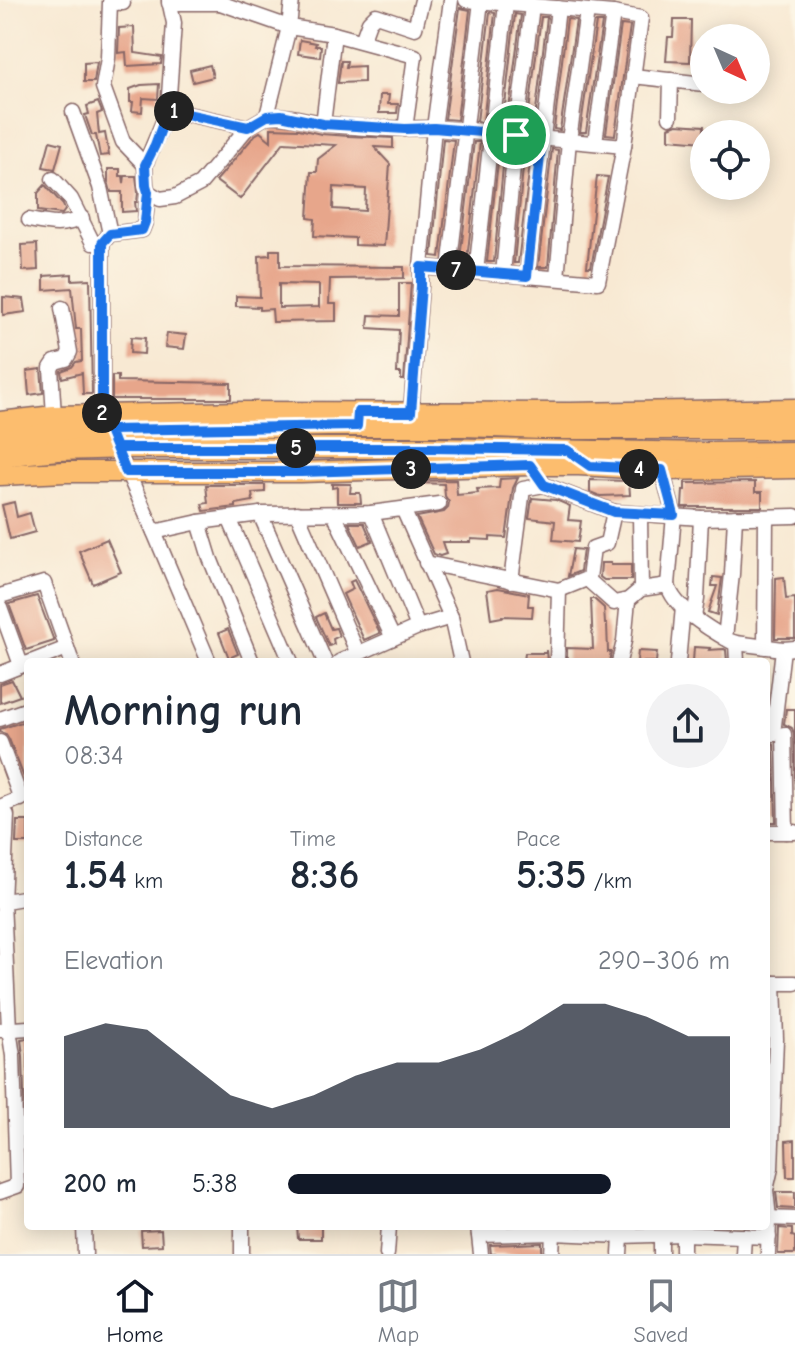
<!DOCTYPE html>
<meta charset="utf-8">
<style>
body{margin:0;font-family:"Comic Neue",sans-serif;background:#f2f2f3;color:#1f2937;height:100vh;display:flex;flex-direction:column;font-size:30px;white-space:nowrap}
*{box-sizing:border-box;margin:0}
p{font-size:26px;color:#747a83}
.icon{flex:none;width:44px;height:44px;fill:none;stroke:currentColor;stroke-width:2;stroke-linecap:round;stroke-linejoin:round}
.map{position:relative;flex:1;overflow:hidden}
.panel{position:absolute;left:24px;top:658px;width:746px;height:572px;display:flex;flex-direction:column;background:#fff;border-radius:8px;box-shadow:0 4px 20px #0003}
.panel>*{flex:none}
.needle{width:52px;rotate:136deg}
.controls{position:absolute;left:690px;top:24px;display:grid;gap:16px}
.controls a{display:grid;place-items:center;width:80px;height:80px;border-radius:50%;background:#fff;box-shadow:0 4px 20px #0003;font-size:40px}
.pin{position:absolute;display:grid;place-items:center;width:68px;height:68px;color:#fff;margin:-34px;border:4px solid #fff;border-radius:50%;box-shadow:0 2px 8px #0007}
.km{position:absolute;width:40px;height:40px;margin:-20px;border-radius:50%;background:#222;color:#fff;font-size:22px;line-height:40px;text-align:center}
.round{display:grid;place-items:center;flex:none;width:84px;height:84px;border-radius:42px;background:#f2f2f3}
.headline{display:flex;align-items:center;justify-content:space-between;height:136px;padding:0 40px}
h1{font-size:44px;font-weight:700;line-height:60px}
.metrics{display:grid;grid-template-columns:repeat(3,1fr);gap:12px;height:136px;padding:8px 40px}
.metrics div{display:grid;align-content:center}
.metrics b{font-size:40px;font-weight:700}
.metrics small{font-size:22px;font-weight:400}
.metrics p{font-size:22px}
.chart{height:224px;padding:16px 40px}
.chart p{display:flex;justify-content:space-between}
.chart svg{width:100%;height:144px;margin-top:8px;fill:#111827;opacity:.7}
ul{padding:0 40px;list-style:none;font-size:26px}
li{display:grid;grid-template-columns:128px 96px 1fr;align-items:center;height:60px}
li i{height:20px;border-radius:10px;background:#111827}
.menu{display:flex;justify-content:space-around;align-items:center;height:112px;border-top:2px solid #e0e1e3;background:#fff;font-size:22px;color:#747a83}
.menu a{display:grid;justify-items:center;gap:4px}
.menu .active{color:#111827}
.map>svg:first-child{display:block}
</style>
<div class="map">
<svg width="795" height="1254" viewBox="0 0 795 1254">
<rect width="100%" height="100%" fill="#fcf5e5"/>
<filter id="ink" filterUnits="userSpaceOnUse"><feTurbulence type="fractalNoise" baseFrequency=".0125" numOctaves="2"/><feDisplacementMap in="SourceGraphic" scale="16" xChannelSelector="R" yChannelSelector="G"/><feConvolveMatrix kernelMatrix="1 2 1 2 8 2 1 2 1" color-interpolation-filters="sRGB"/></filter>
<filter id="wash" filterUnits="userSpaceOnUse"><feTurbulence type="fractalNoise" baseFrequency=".006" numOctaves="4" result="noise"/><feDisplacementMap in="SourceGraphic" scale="32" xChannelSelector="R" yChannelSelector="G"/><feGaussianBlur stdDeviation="1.8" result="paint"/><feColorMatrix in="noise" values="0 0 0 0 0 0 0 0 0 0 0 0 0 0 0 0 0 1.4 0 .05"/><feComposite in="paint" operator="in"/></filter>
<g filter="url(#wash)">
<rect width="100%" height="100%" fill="#f8e9d3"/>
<g id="blocks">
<g fill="#e7a68b" fill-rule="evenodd">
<path d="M460,8l10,2 -13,110 -12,-1z"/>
<path d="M490,12l5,1 -12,110 -6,-1z"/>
<path d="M515,14l6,1 -14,110 -4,-1z"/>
<path d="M541,17h6l-13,110h-7z"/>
<path d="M567,19l9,1 -16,110 -6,-1z"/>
<path d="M674,20h17l-1,42 -24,-1 2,-24h5z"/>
<path d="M596,22h6l-16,110h-6z"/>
<path d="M621,25l9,1 -15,109 -9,-1z"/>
<path d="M134,27l1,26 27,4 -1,7 -34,2 -1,-14 -8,1 1,-25z"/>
<path d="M300,40l16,3 -1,3h6l-1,11 -22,-3z"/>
<path d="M341,61h6l-1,6 18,-1v16l-26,1z"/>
<path d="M97,62l-3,20h-10v-19z"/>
<path d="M210,65l3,12 -20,5 -3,-12z"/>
<path d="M159,84l-1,15 -15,-1 -1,14 -10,-1 1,-9h-3v-13l11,-4z"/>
<path d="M380,95h9l-1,9h10l-1,9h-18z"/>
<path d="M98,102l4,10 -5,2 2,20 6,-1 4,22 -9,1 -4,-21h-4l-7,-20 4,-1 -2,-8z"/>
<path d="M677,124l27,2v16l-35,-3v-12z"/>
<path d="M271,128l28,1 22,5 28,2 44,2v10l-19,-1 16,17 -6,82 -29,-1v-7l-41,-2 1,-17 -7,-1 3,-46h6l1,-13 18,-14 -52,-3 -44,57 -24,-18 39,-46 5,-3 11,9zM334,187l32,2 -1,22 -32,-2z"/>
<path d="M443,139l11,1 -14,117 -8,-1z"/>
<path d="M50,141l12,3 -7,25 -12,-2z"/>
<path d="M474,142h6l-13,118 -7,-1z"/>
<path d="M500,144l5,1 -11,117h-7z"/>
<path d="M525,147h7l-14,116h-4z"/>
<path d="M552,149l6,1 -10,117h-10z"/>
<path d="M108,169h12v7h3l1,7 1,-7h11l2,17 -1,9h-2l1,9 -14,1v-20h-11l-3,-11z"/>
<path d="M597,176l11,1 -17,90h-4z"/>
<path d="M45,185l18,20 2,5 -3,4 -24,-3v-18z"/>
<path d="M37,244l1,26 -15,1 -1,-26z"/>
<path d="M270,250h10v16l124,1v11l-74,1 -1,25h7v17l-63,1 -1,-13 -12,1v-3l-24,-1v-10l24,1 -1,-41 11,-1zM279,284l40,1v22l-40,1z"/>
<path d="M72,274v6l18,-1 2,115h-9l-1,-21 -20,5 -1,-7 11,-4 4,-5 6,-1 -1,-32h-5l-4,-41 -28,2v-14z"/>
<path d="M399,283h12l-7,97h-3v-7h-4l2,-43 -31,-2 1,-13 30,1z"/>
<path d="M3,297l21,2 2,13 -23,3z"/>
<path d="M167,333l19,2 -2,14 -19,-2z"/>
<path d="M131,337l14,1 -1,16 -14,-1z"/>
<path d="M41,369l2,24 -14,2 -2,-24z"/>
<path d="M112,376h6v5l113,2v16h-119z"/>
<path d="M518,478l-5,10 -7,50 -16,-1v3l-19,-1v3h-29l4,12 -6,2 -6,-2 -17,-37 27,-5 4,-4 1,-6 -4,-6 -1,-12 -25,-1v-2l37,-1 1,15 21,-2 -1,-4 22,-1 1,-9z"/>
<path d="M590,480l39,1 1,14 -30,1 -10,-4z"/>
<path d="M755,482v10h7v15h-80l1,-17h2v-7z"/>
<path d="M332,484h19l-1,9h10l1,10h-24v-16l-5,1z"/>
<path d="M206,485h59v7l-13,1 1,8 -17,3v3l-32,4 -2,-7 6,-1z"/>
<path d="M532,498l24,2 14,6 -2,14 13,1 -3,21 -25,-2 2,-19 -26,-3z"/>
<path d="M14,502l3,15 13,-4 5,19 -25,7 -8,-34z"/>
<path d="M349,523h15l8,18 -12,5z"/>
<path d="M107,539l14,33 -28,12 -14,-33z"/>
<path d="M573,549l10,1 -3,21 -12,5z"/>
<path d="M601,563h10v2h20v15h-27l-4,-3z"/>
<path d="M713,577l9,1 -5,37 -9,-3 9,-26h-5z"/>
<path d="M784,577l2,22 9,-1v40h-20l1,-60z"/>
<path d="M354,580l26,53 -16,7 -21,-46 10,-5 -3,-7z"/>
<path d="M498,588l31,6 -1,12h5l-1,11 -30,-1v1l-11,2 -4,-29z"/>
<path d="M37,596l17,45 -28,9 -17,-46z"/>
<path d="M591,599h3l10,9 1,16h2l1,28h3l-2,10h-42v-14l26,1z"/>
<path d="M324,613l7,16 5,-1 3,8 -6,3 1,5 -5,2 -13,-29z"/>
<path d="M228,629l10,25 -9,4 -10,-25z"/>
<path d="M694,647l16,1 -1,2 15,-1 2,1 1,12h-34z"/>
<path d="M546,650l1,12h-23l1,-9h21z"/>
<path d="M638,651l19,1 -1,10h-19z"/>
<path d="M12,680l8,16 -20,7v-19z"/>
<path d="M786,709h9v74l-1,-49 -2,-6 -8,-4z"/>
<path d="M28,720v65h-1l-18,-46 -3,-5 -6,-2v-3z"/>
<path d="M766,741l8,3 2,78h-10z"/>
<path d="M17,821h11v22h-12z"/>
<path d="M28,1038v91h-3l-2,-73 -2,-17z"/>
<path d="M795,1140v37h-8l-1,-36z"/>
<path d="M776,1192h19v17l-17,-1z"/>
<path d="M297,1226h24v13h-23z"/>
<path d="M779,1228l13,1v7l3,1v17h-17z"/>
<path d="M161,1230l1,15 -20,1 -1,-15z"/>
<path d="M542,1243v11h-51l-1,-9z"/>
</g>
</g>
</g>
<g filter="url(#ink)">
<use href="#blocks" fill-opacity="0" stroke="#876666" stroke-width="2"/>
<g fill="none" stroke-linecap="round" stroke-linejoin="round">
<defs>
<g id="street">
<path d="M169,0l5,23 -6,87 -23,55 1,20 2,7 12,7 15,-2 25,-13 48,-57 19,-11 22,-89 3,-27"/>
<path d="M123,3l-13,-1 -2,56 -5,29 20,55 22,23"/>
<path d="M169,3h51v-3"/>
<path d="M220,3l69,24 45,7 81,22 -10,73"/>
<path d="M362,41l7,-19 7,-7 39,13 7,-28"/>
<path d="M633,76l71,8"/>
<path d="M168,110l80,17"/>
<path d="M73,112l27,75 10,47"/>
<path d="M267,116c19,-2 36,4 55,7 36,6 76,6 112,5l190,18"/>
<path d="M670,117l1,-37"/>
<path d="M323,124l11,-90"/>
<path d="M595,142l18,-129"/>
<path d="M53,179l18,20 22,44h9"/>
<path d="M29,220c21,4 33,7 53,-2"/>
<path d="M421,267l177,15 26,-136 17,-128 -28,-5 -147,-13"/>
<path d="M449,269l32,-268"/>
<path d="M476,272l30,-268"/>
<path d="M503,274l13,-139 16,-129"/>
<path d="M527,276l31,-268"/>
<path d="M557,278l12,-138 18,-129"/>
<path d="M411,412l10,-126v-19l13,-139 17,-128"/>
<path d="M54,416l-3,-48 4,-6 11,-3 4,-7 -8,-44"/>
<path d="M106,423l-4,-9v-171l8,-9 32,-4 3,-8 3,-30"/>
<path d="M114,442l40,90 55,130"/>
<path d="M662,470l12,45 -6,70"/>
<path d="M539,478l5,7 70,27"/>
<path d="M403,509l48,108 10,45"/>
<path d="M297,513l61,141"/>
<path d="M371,513l47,114"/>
<path d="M260,514l65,148"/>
<path d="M334,514l59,124"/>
<path d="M640,514l1,75"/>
<path d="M229,518l62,144"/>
<path d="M199,522l11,36 42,104"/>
<path d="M154,532l45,-10 61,-8 111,-1 68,-9"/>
<path d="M426,563l133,27 30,-12 4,-30 14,-5 7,-31 87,6 94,-2"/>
<path d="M587,579l27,24 14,-3 13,-11 27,-4c5,23 43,45 62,56l6,2 47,6 12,-1"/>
<path d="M511,581l12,-92 21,-4"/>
<path d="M0,596l44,-13 28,79"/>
<path d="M0,607l21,58"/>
<path d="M694,617l3,-18 4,-81"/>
<path d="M725,638l7,-64 3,-57"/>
<path d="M736,643l1,19"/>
<path d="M765,647l1,-130"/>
<path d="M31,662l36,-14"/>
<path d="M339,662l79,-35 33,-10"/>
<path d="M557,662l2,-72"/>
<path d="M619,662l5,-21 4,-41"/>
<path d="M678,662l5,-55"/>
<path d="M0,674l28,-11"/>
<path d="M0,719l28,-10"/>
<path d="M773,734l10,-85"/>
<path d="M784,734l2,98"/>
<path d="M0,742l21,57"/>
<path d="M0,807l28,-12"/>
<path d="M766,832h29"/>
<path d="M0,902l28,-5"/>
<path d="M766,983h29"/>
<path d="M0,1030l28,-2"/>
<path d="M0,1192l17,-6 -4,-130 -4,-27 -6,-127 4,-87"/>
<path d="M766,1218l29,1"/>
<path d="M84,1226l1,28"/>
<path d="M621,1226v10l62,-2 86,3"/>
<path d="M478,1227l3,27"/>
<path d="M683,1234v20"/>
<path d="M479,1235l74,-2 68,3 -1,18"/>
<path d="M242,1254v-28"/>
<path d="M387,1254l2,-28"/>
<path d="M552,1254l1,-21"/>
<path d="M661,1254v-28"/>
<path d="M743,1254l1,-18"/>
<path d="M768,1254l1,-36 -3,-28 5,-22 5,-129 -2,-56"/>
</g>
<g id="primary">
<path d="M0,422l54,-6 189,-4 327,1 225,-4"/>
<path d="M0,440l61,-8 267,-6h136l78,3h253"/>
<path d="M0,456l58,-6 73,-2h297l281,5 86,-1"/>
<path d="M0,475l66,-3h235l229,-7h49l83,5 133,-2"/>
</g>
</defs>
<use href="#street" stroke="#876666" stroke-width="17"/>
<use href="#primary" stroke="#876666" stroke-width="23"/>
<use href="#street" stroke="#fff" stroke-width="14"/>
<use href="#primary" stroke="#fcbd6e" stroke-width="20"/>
</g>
</g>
<g fill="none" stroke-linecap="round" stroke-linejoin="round" filter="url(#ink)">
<defs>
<path id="route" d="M516,135l-82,-7 -29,1 -82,-5 -42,-9 -14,1 -19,11 -80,-17 -13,35 -10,20 1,20 2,7 -3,30 -3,8 -32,4 -8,9v171l24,58h175l229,-7 14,20 70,27 60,3 -12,-45 -72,-4 -23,-16 -139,-2h-312l-7,-18 248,-4 1,-14h53l10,-126v-19l106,9 15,-138 -26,-3"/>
</defs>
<use href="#route" stroke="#fff" stroke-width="16"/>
<use href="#route" stroke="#1a73e8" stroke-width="10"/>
</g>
</svg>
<div class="controls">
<a><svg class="needle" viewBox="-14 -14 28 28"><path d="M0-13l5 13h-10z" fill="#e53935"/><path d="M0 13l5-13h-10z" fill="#747a83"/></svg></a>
<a><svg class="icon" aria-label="locate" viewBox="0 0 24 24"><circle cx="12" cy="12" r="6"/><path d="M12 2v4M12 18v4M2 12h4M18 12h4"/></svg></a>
</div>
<div class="pin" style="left:516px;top:135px;background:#1e9e55"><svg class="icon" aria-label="arrive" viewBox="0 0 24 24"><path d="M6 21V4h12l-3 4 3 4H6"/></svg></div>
<b class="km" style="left:174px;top:111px">1</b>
<b class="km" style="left:102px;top:413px">2</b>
<b class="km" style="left:411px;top:469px">3</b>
<b class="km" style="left:639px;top:469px">4</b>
<b class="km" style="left:296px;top:448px">5</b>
<b class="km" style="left:456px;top:270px">7</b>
<section class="panel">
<div class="headline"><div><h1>Morning run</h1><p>08:34</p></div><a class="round"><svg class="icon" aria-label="share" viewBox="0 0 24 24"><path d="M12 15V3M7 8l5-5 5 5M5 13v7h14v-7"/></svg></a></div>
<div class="metrics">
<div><p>Distance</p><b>1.54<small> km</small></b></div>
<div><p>Time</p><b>8:36</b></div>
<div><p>Pace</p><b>5:35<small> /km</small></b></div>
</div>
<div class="chart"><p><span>Elevation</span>290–306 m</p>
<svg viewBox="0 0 160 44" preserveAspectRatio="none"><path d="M0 44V16L10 12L20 14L30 24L40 34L50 38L60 34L70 28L80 24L90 24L100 20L110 14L120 6L130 6L140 10L150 16L160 16V44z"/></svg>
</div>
<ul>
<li><b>200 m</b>5:38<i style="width:73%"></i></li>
</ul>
</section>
</div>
<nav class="menu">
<a class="active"><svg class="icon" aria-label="home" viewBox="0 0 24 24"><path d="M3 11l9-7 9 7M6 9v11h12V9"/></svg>Home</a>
<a><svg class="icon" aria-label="map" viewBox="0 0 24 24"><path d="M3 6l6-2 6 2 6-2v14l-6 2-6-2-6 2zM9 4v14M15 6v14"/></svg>Map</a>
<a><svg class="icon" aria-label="saved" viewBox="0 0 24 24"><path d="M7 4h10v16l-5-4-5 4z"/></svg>Saved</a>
</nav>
